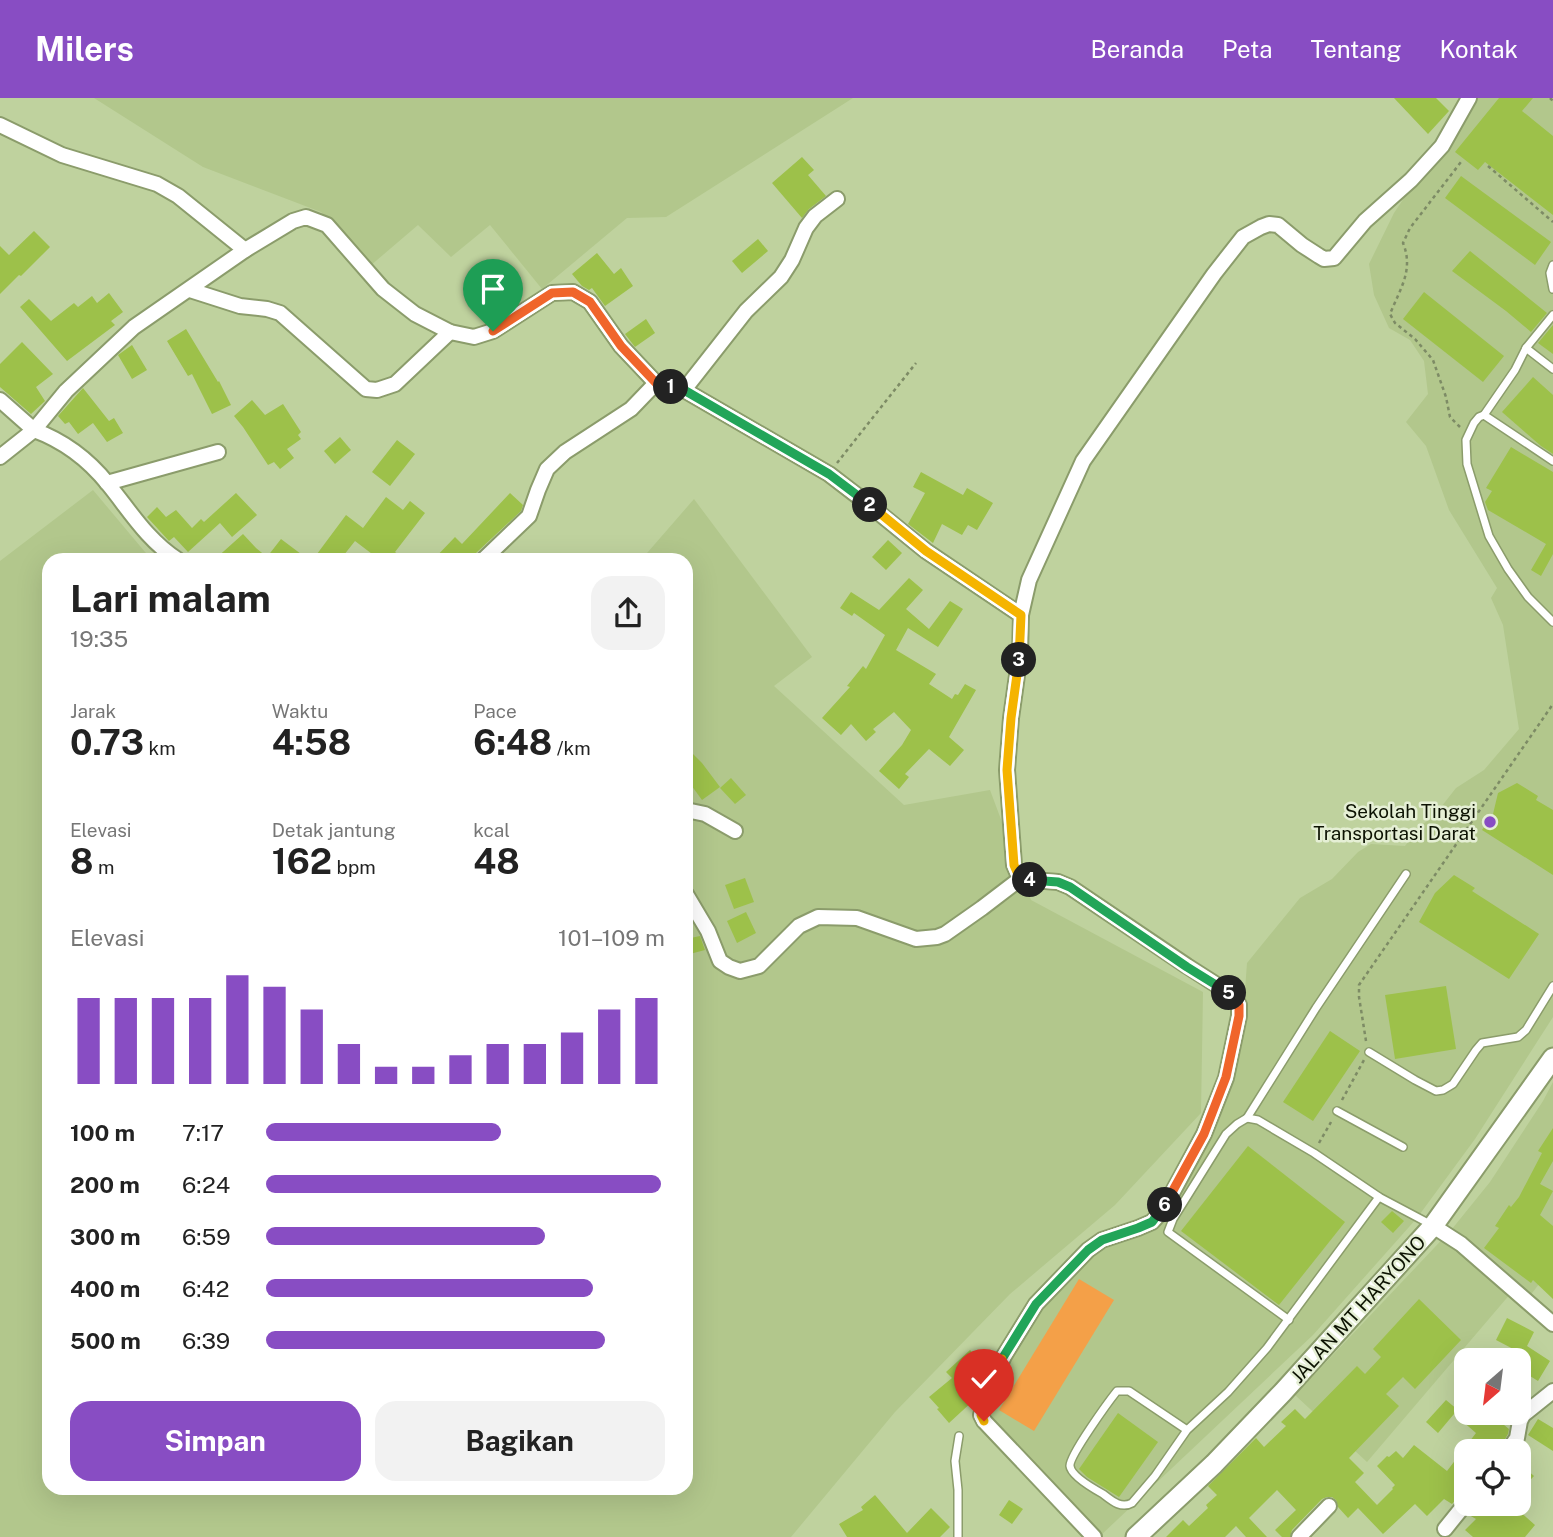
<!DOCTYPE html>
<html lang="id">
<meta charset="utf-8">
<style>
body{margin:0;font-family:"Public Sans",sans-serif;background:#f2f2f2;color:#222;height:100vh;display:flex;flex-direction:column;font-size:26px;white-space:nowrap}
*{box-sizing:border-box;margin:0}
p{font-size:23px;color:#767676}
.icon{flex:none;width:38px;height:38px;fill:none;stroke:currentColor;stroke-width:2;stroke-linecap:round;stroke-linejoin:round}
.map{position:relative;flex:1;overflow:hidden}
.drawer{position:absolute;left:42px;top:455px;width:651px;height:942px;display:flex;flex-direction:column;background:#fff;border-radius:21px;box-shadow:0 7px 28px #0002}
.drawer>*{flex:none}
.needle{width:46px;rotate:208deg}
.buttons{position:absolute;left:1454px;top:1250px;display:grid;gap:14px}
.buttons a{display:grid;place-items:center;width:77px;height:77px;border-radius:14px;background:#fff;box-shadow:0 7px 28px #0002;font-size:35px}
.pin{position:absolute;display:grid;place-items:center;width:60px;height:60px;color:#fff;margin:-72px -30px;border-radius:50% 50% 50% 0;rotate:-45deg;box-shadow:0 0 7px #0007}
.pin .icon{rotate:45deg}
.km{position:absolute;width:35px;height:35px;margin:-18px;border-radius:50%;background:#222;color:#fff;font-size:19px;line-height:35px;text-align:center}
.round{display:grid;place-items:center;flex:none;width:74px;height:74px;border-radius:21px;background:#f2f2f2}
.head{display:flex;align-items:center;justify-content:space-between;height:119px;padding:0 28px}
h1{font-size:38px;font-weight:700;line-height:52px}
.stats{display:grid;grid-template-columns:repeat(3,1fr);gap:10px;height:119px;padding:7px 28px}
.stats div{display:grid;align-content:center}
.stats b{font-size:35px;font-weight:700}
.stats small{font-size:19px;font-weight:400}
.stats p{font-size:19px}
.chart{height:196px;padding:14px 28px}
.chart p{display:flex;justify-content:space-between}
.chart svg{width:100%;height:126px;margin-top:7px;stroke:#884dc3;stroke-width:6}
.button{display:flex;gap:14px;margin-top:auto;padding:14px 28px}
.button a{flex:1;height:80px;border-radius:21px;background:#884dc3;color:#fff;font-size:28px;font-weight:700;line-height:80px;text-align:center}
.button a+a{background:#f2f2f2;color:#222}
ul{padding:0 28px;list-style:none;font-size:23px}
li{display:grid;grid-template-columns:112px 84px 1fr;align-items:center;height:52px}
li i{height:18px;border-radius:9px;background:#884dc3}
header{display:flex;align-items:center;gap:42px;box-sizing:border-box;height:98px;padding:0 35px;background:#884dc3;color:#fff}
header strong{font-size:33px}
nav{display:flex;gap:38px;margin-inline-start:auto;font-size:24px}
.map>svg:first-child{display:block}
</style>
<header>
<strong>Milers</strong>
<nav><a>Beranda</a><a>Peta</a><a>Tentang</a><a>Kontak</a></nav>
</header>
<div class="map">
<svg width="1553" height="1439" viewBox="0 0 1553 1439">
<rect width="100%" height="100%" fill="#bfd29e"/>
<g fill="#b2c78c">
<path d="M94,0h759l-187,119 -39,1 -85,71 -52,-64 -39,32 -33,-32 -48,41 -49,-54 -118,-45z"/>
<path d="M1471,0h82v919l-78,122 -58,79 -104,117 -214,202 -115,-119 15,-58 61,-80 37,-28 58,-24 87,-197 5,-68 53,-65 32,-19 26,-27 13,-8 34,2 14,-19 15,-11 22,-28 28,-18 35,-41 -16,-104 -12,-27 6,-10 -48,-78 -23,-64 -20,-24 22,-28 -4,-33 -14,-21 -21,-12 -15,-33 -5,-31 25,-51z"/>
<path d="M93,392l52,62 9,8h-105v928h637v-928h-45l53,-61 118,158 -38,29 130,119 86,-15 41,110 172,92 -2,121 -86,92 -105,89 -115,118 -104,125h-791v-976z"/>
<path d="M1553,984v184l-24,31 -12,-11 -150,176 -72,-67 157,-166 38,-47 53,-81z"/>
</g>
<path fill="#f4a048" d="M1079,1181l35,21 -80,131 -35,-21z"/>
<g fill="#9dc14a">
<path d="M1394,0h42l13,13 -21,23z"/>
<path d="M1499,0h34l-11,13 31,25v79l-68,-53 -7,8 -23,-18z"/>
<path d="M802,59l12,13 -6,5 18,21 -17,13 -7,9 -30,-35z"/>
<path d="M1461,78l90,66 -16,23 -90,-67z"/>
<path d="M34,133l16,16 -29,29 -2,-1 -19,19v-48l9,9z"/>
<path d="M758,141l10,12 -26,22 -10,-12z"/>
<path d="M1470,153l77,62 -16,19 -25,-21 -54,-40z"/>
<path d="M597,155l17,21 7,-6 12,18 -28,20 -13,-18 -3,2 -7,-4 -10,-12z"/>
<path d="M1424,194l80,64 -21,26 -80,-63z"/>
<path d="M109,195l14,19 -12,9 4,4 -48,36 -47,-54 9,-8 22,22 23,-18 4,4 14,-11 5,7z"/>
<path d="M646,221l9,14 -20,14 -10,-13z"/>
<path d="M1553,227v29l-15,-11z"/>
<path d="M186,231l32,53 1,-1 12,24 -19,9 -20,-40 -4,2 -21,-35z"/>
<path d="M22,244l31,32 -17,13 9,14 -14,13 -31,-27v-23z"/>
<path d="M132,247l15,25 -15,9 -14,-24z"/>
<path d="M1533,279l20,18v59l-12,-8 -39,-34z"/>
<path d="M83,290l26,33 5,-3 9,15 -16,9 -14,-19 -15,11 -9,-12 -4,2 -7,-8z"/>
<path d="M252,302l13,15 18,-11 18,28 -3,3 3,4 -14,10 7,9 -14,11 -6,-7 -6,3 -25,-38 -9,-11z"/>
<path d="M340,339l11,13 -16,14 -11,-13z"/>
<path d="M397,342l18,14 -25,32 -18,-14z"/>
<path d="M1511,349l42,25v82l-12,22 -10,-6 15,-26 -58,-34 -3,-8 7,-11 -6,-3z"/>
<path d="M921,374l42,23 4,-7 26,15 -16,27 -9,-5 -6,10 -20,-11 -9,19 -25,-19 17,-31 -12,-6z"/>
<path d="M236,395l21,22 -25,22 -12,-14 -32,29 -14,-15 -5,4 -22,-24 10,-10 9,10 10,-7 16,18 9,-9 3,3z"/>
<path d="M510,395l13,12 -2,6 -45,42 -2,7h-41l22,-23 7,7z"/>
<path d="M386,399l17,13 7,-9 15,12 -30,39 11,8h-26l-25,-19 -15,19h-16l-7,-6 29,-39 17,13z"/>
<path d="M243,436l13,14 11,9 14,-18 28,21h-95z"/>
<path d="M888,442l14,13 -16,17 -14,-13z"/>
<path d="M909,480l14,12 -17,19 23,20 21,-28 13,8 -25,38 -30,-19 -12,22 40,24 -7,10 23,15 3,-5 3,1 7,-11 11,6 -27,47 15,13 -14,16 -21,-17 -24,25 4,3 -10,12 -20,-18 23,-26 9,-15 -17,-18 -21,17 3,3 -10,9 -15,-17 -10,11 -19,-17 28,-31 -3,-1 16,-20 3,3 19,-34 -31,-22 -2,3 -12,-8 11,-16 28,18z"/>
<path d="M686,649l16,16 18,24 -18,13 -16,-22z"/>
<path d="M731,680l15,17 -11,9 -15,-16z"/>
<path d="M1517,685l21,13 -2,4 17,10v65l-71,-45 11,-16 5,-21z"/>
<path d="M1454,777l21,13 -3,3 67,43 -30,45 -90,-57 16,-29z"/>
<path d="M745,780l9,24 -20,7 -9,-24z"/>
<path d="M746,814l10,21 -19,10 -10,-22z"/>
<path d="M700,838l5,14 -19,5v-16z"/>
<path d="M1446,888l10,63 -61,10 -10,-64z"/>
<path d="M1330,933l30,20 -47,70 -30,-19z"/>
<path d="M1553,1030v33l-13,23 13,7 -13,24 13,11v73l-20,-19 -2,3 -47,-35 15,-20 -4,-2 14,-21 2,2 8,-10 23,-44 -4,-2z"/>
<path d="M1248,1048l97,76 -66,83 -98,-74z"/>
<path d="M1392,1113l12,10 -11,12 -12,-11z"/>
<path d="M1419,1201l42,41 -46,49 -12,-12 -17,17 13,12 -50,52 15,15 -9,9 22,23 16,-16 -1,-1 3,-3 -18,-19 10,-10 2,1 7,-6 7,7 11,-13 33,26 29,-38 -22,-19 -16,19 -12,-11 20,-22 12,10 -2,2h32l21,17 -1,5 -10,17h-32v43l-7,2 -7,8 -8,-5 -17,17 -12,-12 -32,30 -25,-26 -10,10 -10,-11 -2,-7 -4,-3h-5l-5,2 -30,31 -2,7h-8l-7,-7 21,-20 -19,-20 -28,28 18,19h-21l-10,-11 -11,11h-59l17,-17 6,6 19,-18 -2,-3 11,-10 -9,-9 48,-48 8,9 22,-21 -5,-4 14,-13 10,10 52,-53 8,8 16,-17 -8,-8z"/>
<path d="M1507,1220l27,14 -7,14 23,15 -12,20 -19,-12v-17l-23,-12z"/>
<path d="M970,1252l18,19 -5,12 -3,3 1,2 -5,16 -2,-2 -25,23 -12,-14 2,-1 -10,-11 23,-19 -6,-6z"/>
<path d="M1118,1315l40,29 -39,55 -32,-20 -8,-8z"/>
<path d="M1538,1321l15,9v23l-25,-16z"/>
<path d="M1519,1365l15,13 -15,16z"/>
<path d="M875,1397l32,38 24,-25 19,19 -10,10h-93l-8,-13 24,-14 -2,-3z"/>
<path d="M1009,1402l14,9 -11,15 -13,-9z"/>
<path d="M1475,1405h35l25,22 -10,12h-52l-8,-7 11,-11 -7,-4z"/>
</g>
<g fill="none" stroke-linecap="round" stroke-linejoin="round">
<defs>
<g id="lane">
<path d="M1553,167l-3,8 3,16"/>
<path d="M1526,250l27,-33"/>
<path d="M1553,271l-27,-21 -11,22 -31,45 69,46"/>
<path d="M1484,317l-5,2 -5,6 -8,17 1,24 22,72 19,33 20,28 25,25"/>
<path d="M1369,954l46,28 21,11 7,-1 10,-6 23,-34 6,-7 36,-6 8,-7 27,-44"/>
<path d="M1337,1013l66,36"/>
<path d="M1247,1020l69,-110 90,-134"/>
<path d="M1289,1222l-121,-88 5,-13 53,-85 11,-10 10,-6 11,2 56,33 65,44 51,27"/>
<path d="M1187,1332l-58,-39h-12c-8,10 -48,65 -47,75 1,10 24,23 33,28 9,7 18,15 29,9l23,-27 32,-46 41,-38 39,-44 112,-151"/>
<path d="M958,1439v-47l-3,-29 4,-25"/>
</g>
<g id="street">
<path d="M0,27l62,30 95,29 21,12 67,54"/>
<path d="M190,192l50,16 27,3 13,4 86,76 11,1 18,-6 55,-52"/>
<path d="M684,292l62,-79 35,-34 11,-17 14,-32 9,-12 22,-17"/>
<path d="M0,302l34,30 32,-39 68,-64 111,-77 48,-29 13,-4 21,8 56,64 32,25 35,18 24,5 19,-6 59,-38 21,-1 17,10 31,44 35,37 28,7 145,84 39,30 58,47 95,64"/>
<path d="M0,359l34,-27c30,11 54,29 74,54 22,27 39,56 70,76"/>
<path d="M107,385l111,-31"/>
<path d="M483,462l46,-44 9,-26 9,-21 18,-17 66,-43 25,-26"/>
<path d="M686,712l19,4 30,17"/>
<path d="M1020,781l-6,-14 -7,-95 4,-52 9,-64 1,-39 8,-35 54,-119 131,-187 29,-37 18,-10 8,-3 9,1 24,20 17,11 5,3 10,-1 31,-37 46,-41 31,-34 27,-48"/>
<path d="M686,796l22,37 12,30 9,6 11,4 19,-5 40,-40 19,-9 39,1 59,21 21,-2 8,-3 37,-26 38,-29 38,3 12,5 117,79 47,30 5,9v11l-13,62 -22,56 -41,76 -11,12 -14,6 -36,12 -14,10 -52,54 -32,52 -10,23 -13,36 3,6 110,116"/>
<path d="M1433,1128l28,18 92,80"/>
<path d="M1508,1353l9,-13 3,-17 3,-6 30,-24"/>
<path d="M1445,1431l21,-26"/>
<path d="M1299,1439l30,-31"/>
</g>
<path id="secondary" d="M1136,1439l78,-73 69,-72 150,-166 120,-168"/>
</defs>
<use href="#lane" stroke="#8b9c6b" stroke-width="10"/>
<use href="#street" stroke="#8b9c6b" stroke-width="18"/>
<use href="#secondary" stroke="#8b9c6b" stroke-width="23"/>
<g stroke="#7d8b65" stroke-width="2.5" stroke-dasharray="3.5 3.5" stroke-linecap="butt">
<path d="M1550,0l3,3"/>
<path d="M1488,68l65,56"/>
<path d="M1460,329l-10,-10 -4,-20 -13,-37 -18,-21 -20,-16 -5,-9c10,-25 24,-44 13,-71l7,-15 51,-66"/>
<path d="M837,365l79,-100"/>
<path d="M1366,943l-7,-44v-12l194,-281"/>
<path d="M1342,1002l22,-40"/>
<path d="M1319,1045l12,-21"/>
</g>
<use href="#lane" stroke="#fff" stroke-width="7"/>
<use href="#street" stroke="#fff" stroke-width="14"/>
<use href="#secondary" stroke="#fff" stroke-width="19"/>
</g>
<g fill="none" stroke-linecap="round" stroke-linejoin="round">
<defs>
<path id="split-1" d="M493,233l59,-38 21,-1 17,10 31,44 35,37 15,4"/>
<path id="split-2" d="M671,289l13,3 145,84 41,31"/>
<path id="split-3" d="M870,407l56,46 95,64 -2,45"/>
<path id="split-4" d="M1019,562l-8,58 -4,52 7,95 6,14 10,1"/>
<path id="split-5" d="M1030,782l28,2 12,5 117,80 42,26"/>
<path id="split-6" d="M1165,1107l39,-71 22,-57 13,-61v-11l-5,-9 -5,-3"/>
<path id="split-7" d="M1002,1261l34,-55 52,-54 14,-10 36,-12 14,-6 13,-17"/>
<path id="split-8" d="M984,1323l-3,-6 21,-56"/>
</defs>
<use href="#split-1" stroke="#fff" stroke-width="14"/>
<use href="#split-2" stroke="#fff" stroke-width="14"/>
<use href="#split-3" stroke="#fff" stroke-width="14"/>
<use href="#split-4" stroke="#fff" stroke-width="14"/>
<use href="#split-5" stroke="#fff" stroke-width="14"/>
<use href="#split-6" stroke="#fff" stroke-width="14"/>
<use href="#split-7" stroke="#fff" stroke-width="14"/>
<use href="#split-8" stroke="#fff" stroke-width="14"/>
<use href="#split-1" stroke="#f0652b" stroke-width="9"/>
<use href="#split-2" stroke="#22a559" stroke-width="9"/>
<use href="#split-3" stroke="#f5b400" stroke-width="9"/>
<use href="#split-4" stroke="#f5b400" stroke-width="9"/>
<use href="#split-5" stroke="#22a559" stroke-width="9"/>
<use href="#split-6" stroke="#f0652b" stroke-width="9"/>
<use href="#split-7" stroke="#22a559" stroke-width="9"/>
<use href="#split-8" stroke="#f5b400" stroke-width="9"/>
</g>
<circle fill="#884dc3" stroke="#e5efd5" stroke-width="2.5" cx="1490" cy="724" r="7"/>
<g text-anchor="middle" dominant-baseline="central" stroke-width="5" stroke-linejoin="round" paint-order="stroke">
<g font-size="19" fill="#0c1202" stroke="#e5efd5" text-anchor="end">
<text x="1476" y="713">Sekolah Tinggi<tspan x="1476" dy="22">Transportasi Darat</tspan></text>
</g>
<g font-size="19" fill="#0c1202" stroke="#e5efd5">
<text transform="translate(1358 1211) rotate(-48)">JALAN MT HARYONO</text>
</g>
</g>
</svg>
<div class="buttons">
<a><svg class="needle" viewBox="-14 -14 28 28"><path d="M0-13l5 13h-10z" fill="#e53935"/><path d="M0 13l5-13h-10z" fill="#767676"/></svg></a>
<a><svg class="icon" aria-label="locate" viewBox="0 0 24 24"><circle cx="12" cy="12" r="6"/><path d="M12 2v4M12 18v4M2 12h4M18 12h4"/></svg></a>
</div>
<div class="pin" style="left:493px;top:233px;background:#1e9e55"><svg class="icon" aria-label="arrive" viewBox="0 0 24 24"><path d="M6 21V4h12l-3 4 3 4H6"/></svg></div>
<div class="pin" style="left:984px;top:1323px;background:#d93025"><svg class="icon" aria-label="check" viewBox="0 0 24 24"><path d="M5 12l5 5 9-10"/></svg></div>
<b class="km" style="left:671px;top:289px">1</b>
<b class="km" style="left:870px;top:407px">2</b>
<b class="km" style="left:1019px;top:562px">3</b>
<b class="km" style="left:1030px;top:782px">4</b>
<b class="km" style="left:1229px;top:895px">5</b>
<b class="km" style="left:1165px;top:1107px">6</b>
<section class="drawer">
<div class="head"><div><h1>Lari malam</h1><p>19:35</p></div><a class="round"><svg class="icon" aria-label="share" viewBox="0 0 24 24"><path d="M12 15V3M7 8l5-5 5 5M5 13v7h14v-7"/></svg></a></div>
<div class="stats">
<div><p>Jarak</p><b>0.73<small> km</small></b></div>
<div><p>Waktu</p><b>4:58</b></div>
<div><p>Pace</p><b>6:48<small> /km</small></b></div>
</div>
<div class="stats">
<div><p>Elevasi</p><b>8<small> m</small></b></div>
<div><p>Detak jantung</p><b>162<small> bpm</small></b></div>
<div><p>kcal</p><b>48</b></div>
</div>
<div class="chart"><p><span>Elevasi</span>101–109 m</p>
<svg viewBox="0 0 160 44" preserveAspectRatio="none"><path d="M5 44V14M15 44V14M25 44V14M35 44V14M45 44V6M55 44V10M65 44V18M75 44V30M85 44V38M95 44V38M105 44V34M115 44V30M125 44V30M135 44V26M145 44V18M155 44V14"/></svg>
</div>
<ul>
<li><b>100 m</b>7:17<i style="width:59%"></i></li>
<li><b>200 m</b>6:24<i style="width:99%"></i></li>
<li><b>300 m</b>6:59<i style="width:70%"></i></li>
<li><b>400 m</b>6:42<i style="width:82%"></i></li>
<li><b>500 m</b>6:39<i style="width:85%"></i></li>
</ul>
<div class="button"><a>Simpan</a><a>Bagikan</a></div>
</section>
</div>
